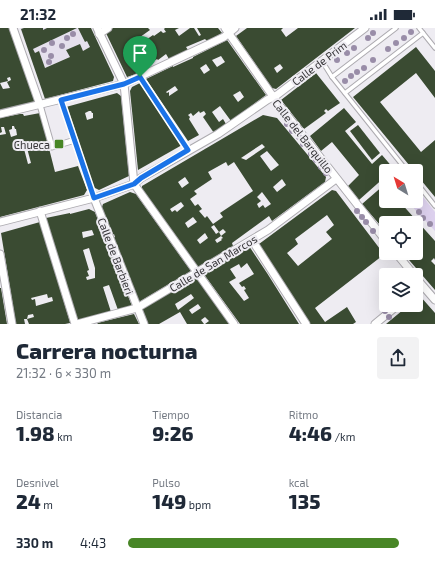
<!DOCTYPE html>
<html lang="es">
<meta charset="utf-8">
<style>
body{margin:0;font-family:"Exo 2",sans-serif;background:#f2f2f3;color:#1f2937;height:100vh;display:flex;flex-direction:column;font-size:15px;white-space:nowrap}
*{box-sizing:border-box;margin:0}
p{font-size:13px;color:#747a83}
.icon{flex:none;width:22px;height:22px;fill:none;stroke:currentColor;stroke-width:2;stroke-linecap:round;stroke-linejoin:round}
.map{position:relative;height:296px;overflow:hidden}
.panel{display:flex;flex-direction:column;background:#fff;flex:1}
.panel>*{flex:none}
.needle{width:26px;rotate:322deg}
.tools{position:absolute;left:379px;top:136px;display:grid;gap:8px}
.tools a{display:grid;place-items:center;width:44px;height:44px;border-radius:4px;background:#fff;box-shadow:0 4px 16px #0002;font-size:20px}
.pin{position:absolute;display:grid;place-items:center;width:34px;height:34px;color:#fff;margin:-41px -17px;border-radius:50% 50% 50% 0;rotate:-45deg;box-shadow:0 0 4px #0007}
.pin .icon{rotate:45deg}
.round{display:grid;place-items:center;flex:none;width:42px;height:42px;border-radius:4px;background:#f2f2f3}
.head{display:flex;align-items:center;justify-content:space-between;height:68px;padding:0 16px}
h1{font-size:22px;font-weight:800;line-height:30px}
.metrics{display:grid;grid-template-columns:repeat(3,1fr);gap:6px;height:68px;padding:4px 16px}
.metrics div{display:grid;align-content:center}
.metrics b{font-size:20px;font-weight:800}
.metrics small{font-size:11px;font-weight:400}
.metrics p{font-size:11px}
ul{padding:0 16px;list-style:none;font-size:13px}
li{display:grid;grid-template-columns:64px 48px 1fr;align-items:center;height:30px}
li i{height:10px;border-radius:5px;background:#488626}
.status{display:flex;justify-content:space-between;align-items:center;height:28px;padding:0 20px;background:#fff;direction:ltr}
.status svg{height:11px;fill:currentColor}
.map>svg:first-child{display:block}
</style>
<div class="status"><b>21:32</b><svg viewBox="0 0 49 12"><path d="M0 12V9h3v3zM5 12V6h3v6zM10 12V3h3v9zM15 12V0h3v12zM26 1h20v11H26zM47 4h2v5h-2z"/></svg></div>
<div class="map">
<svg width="435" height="296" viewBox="0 0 435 296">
<rect width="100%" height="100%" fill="#eeecf2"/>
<path fill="#e5e0ed" d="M20,0h71l7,16 -62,28z"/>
<path fill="#ddd1ee" d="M416,160l19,24v19l-28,-30h9z"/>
<g fill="#3a4b32" fill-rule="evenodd">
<path d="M0,0h10l26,74 -36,9v-28l3,6 7,-1 -3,-6 4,-2 -1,-3 -3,1 1,3 -8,2z"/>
<path d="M24,0h19v2l4,-2h30l-44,21 2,4 4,-2 6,17 25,-11 -4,-7 14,-6 3,7 7,-4 -3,-6 -2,1 -7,-14h13l23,49 -1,4 -68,18 -24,-70z"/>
<path d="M113,0h35l2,2 -24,17 3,5 24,-17 1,1 7,-5 2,2 3,-1 -2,-3 1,-1h14l-4,2 4,6 11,-8h4l5,8 2,-1 -4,-7h21l4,5 -15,8 -2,-2 -19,8 2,3 -19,9 -3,-5 -8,6 -1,-1 -16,11 1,2 -15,5 -21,-44z"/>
<path d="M247,0h36l-2,2 5,7 12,-9h57l-79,61 -4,-1 -36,-52zM280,36l3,4 -6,5 -3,-5z"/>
<path d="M227,12l39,55 -35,26 -11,-15 -8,6 7,10 4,-3 3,5 -12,9 -11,-16 3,-3 -2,-3 -4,2 -1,-2 -6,5 -2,-3 -3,2 2,2 -1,2 10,16 -11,6 -42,-62 27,-13v1l20,-9v-1zM221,28l4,6 -8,5 -5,-7zM206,36l4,6 -6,4 -4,-6zM175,58l3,4 -9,6v-4l-2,1 -1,-1zM240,63l4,6 -6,5 -5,-7z"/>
<path d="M416,19l19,24v27l-19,-25 -36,29 41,50 14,-12v57l-19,-23v-3h-2l-61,-74z"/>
<path d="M316,45l24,30 -12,8 -2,-2 -2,2 2,2 -22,16 -23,-29z"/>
<path d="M140,55l42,62 -44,25 -8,-79 2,-4z"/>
<path d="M117,65l4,3 8,80 -30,14 -6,-3 -27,-80zM89,83h2l1,2h1v5l-6,2 -2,-7z"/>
<path d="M344,80l12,14 -11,9 27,33 10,-9 12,14 -2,2h-6v5l-27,24 -11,-14 11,-11 -27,-33 -11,9 -11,-15z"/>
<path d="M40,85l15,59 23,-6 9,24 -3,5 -84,22v-82l6,-1 -2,-7h-3l1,5 -2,1v-15l20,-4h3l1,2zM12,98h2l1,3h1l1,6 -6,2 -2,-7 3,-1zM27,120l4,15 -3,1 -4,-15z"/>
<path d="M263,87l14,3 49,59 -1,5 -53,39 -3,-5 -37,27 1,3 -35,21 -56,-78v-3zM262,116l3,3 -19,13 -5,-2zM267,123l12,14 -8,6 -11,-15zM226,134l2,4 6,-4 19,29 -33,22 3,4 -10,7 -6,-8 -2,2 -6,-7 3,-2 -4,-5 -3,2 -5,-7 7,-5 -3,-3 18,-12 -4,-7zM185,149l4,6 -7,5 -4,-6zM282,151l4,6 -9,7 -4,-5zM262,164l9,12 -6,4 -2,-3 -4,3 -2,-4 4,-3 -4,-4zM181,174l3,4 -7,6 -2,-2 -3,2 -2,-3zM193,189l4,5 -9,6 -3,-5zM214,197l5,7 4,-3 3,3 -5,4 2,2 -2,1 1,1 -5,3 -2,-3 6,-4 -2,-4 -3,2 -2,-3 -3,-4zM205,205l3,5 -8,6 -3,-4z"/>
<path d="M358,97l22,28 -8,7 -22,-29z"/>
<path d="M384,157l2,2v14h13l36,40v19l-1,-2 -3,3 4,4v25l-32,-37h13v-30h-30v9l-24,-28z"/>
<path d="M332,162l4,1 47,62 -1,3 -67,52 10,14 22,-15 9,15 -3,2h-44l-50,-80zM327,187l7,10 -8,7 6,7 -34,27 -11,-13 11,-9 -3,-5z"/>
<path d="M130,164l6,2 55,77 -52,31 -26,-64 2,-1 -1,-3 -2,1 -11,-25 2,-6z"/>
<path d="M89,181l6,3 37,94 -14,4 -9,-25 -6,2 8,25 -33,9 -32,-103 24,-5v1zM92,202l2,5 -11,3 -1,-6zM89,220l6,20v10l-8,2 -1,-3 3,-1 -2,-5 2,-1 -6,-20z"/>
<path d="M40,194l30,100v1l-5,1h-36l-2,-5 7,-2 -1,-3 -5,1 -1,4h-3l1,5h-9l-15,-91zM47,266l1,4 4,-1 1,4 -17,5 -1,-7 -3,1 -1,-2z"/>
<path d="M249,218l18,27 32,51h-59l-37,-51zM247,235l7,11 -15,9 3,4 2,-1 2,3 -2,1 5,8 -5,3 -15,-19 7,-4 -6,-9 9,-5 2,4z"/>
<path d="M196,249l34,47h-25l4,-3 -4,-4 -4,3 3,4h-17l-7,-12 -21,12h-11l-6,-15zM191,266l3,4 -16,12 -3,-6zM198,276l3,4 -9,6 -3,-4z"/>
<path d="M0,260h1l6,36h-7z"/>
<path d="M420,268l15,17v11h-49l23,-19h7v-6z"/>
<path d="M134,286l5,10h-41l-1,-1z"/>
</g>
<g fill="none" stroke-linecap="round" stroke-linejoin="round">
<defs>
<g id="service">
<path d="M419,0l16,20"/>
<path d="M322,33l10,16 75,94"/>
<path d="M332,49l64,-49"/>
<path d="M345,65l78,-60"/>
<path d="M416,154l19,24"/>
<path d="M404,247l6,-5"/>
</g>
<g id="pedestrian">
<path d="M140,49l48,73"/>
<path d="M61,71l33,99"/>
<path d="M40,77l12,42 23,-7"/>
</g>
<g id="minor">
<path d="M13,0l27,77"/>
<path d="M97,0l27,56 10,100 100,140"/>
<path d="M225,0l54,77 107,136"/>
<path d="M99,6l9,-6"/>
<path d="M0,86l124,-30 100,-47 11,-9"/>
<path d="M94,170l50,126"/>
<path d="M40,183l35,113"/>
<path d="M0,194l94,-24 40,-14 7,-6 77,-44 49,-34 10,-5 88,-67"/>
<path d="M252,212l54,84"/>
<path d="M396,225l18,22"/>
<path d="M0,226l12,70"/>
<path d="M416,250l19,22"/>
<path d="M77,296l60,-16 131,-78 68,-51"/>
<path d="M375,296l23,-19"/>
</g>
</defs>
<use href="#service" stroke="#adabb0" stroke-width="5.5"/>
<use href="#pedestrian" stroke="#adabb0" stroke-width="7"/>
<use href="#minor" stroke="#adabb0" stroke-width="9"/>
<use href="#service" stroke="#fff" stroke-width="3.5"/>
<use href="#pedestrian" stroke="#fff" stroke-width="5"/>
<use href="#minor" stroke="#fff" stroke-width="7"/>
</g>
<g fill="#998da8">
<circle cx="411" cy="4" r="3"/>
<circle cx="373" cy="5" r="3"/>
<circle cx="73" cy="6" r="3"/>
<circle cx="67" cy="10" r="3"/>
<circle cx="368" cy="10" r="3"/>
<circle cx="404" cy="10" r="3"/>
<circle cx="52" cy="15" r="3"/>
<circle cx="396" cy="15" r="3"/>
<circle cx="62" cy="18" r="3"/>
<circle cx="354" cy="20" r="3"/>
<circle cx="388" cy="21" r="3"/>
<circle cx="44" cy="22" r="3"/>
<circle cx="347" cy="25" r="3"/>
<circle cx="51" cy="28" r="3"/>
<circle cx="337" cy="32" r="3"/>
<circle cx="373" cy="32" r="3"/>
<circle cx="49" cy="34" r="3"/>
<circle cx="364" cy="40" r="3"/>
<circle cx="357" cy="44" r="3"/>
<circle cx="351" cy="48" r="3"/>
<circle cx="345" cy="53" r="3"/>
<circle cx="287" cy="96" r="3"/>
<circle cx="292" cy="103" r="3"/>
<circle cx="299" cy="109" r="3"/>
<circle cx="303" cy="116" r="3"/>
<circle cx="311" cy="126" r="3"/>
<circle cx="316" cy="132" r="3"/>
<circle cx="321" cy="139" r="3"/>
<circle cx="326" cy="145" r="3"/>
<circle cx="357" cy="183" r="3"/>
<circle cx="419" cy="184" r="3"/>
<circle cx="362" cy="189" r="3"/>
<circle cx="423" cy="190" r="3"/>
<circle cx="366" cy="194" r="3"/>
<circle cx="430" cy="196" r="3"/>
<circle cx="373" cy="203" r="3"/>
<circle cx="385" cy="283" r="3"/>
<circle cx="389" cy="289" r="3"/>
</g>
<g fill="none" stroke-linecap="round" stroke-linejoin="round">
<defs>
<path id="route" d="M140,49l48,73 -47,28 -7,6 -40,14 -33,-98 63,-16z"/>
</defs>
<use href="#route" stroke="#fff" stroke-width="8"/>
<use href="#route" stroke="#1a73e8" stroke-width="5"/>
</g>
<rect fill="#488626" stroke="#eeecf2" stroke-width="1.5" x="54" y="111" width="10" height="10" rx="2"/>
<g text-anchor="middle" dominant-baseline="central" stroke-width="4" stroke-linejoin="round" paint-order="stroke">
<g font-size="11" fill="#373639" stroke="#eeecf2">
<text transform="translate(319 35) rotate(-37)">Calle de Prim</text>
<text transform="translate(303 108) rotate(52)">Calle del Barquillo</text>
<text transform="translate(116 228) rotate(69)">Calle de Barbieri</text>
<text transform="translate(213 235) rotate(-31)">Calle de San Marcos</text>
</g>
<g font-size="11" fill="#373639" stroke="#eeecf2" text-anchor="end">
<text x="50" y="116">Chueca</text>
</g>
</g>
</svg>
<div class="tools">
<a><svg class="needle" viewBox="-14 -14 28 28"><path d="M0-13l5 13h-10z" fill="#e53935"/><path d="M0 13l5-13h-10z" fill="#747a83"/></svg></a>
<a><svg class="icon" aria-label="locate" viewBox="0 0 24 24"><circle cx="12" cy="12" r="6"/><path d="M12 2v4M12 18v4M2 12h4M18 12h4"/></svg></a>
<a><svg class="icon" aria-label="layers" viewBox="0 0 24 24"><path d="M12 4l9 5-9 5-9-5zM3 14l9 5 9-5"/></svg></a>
</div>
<div class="pin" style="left:140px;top:49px;background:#1e9e55"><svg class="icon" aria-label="arrive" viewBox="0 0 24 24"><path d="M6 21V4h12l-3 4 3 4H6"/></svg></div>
</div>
<section class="panel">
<div class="head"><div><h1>Carrera nocturna</h1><p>21:32 · 6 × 330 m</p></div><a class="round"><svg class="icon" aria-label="share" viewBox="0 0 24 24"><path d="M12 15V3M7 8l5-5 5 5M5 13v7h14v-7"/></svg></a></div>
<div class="metrics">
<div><p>Distancia</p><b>1.98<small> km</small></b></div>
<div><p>Tiempo</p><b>9:26</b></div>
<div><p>Ritmo</p><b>4:46<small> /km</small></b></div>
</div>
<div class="metrics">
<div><p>Desnivel</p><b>24<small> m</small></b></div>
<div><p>Pulso</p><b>149<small> bpm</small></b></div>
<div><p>kcal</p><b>135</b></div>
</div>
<ul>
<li><b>330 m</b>4:43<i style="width:93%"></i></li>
</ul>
</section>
